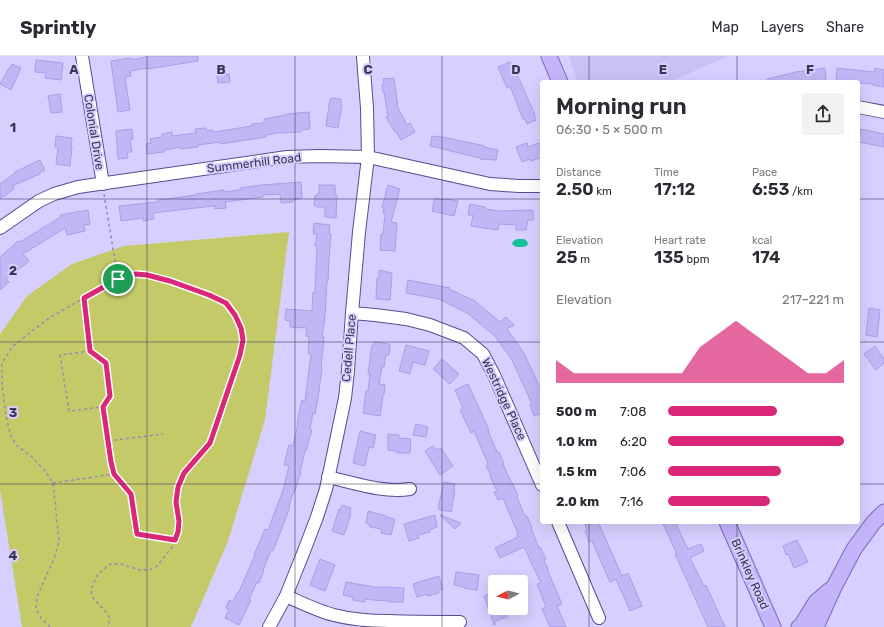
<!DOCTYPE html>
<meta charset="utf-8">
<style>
body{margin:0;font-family:Rubik,sans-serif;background:#f2f2f3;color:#2b2b33;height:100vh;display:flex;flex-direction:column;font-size:15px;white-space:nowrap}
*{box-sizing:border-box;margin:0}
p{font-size:13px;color:#7c7c81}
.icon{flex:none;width:22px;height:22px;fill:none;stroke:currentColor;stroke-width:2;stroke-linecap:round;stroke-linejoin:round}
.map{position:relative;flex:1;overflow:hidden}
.drawer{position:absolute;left:540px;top:24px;width:320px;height:444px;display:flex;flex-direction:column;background:#fff;border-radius:4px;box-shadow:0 4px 16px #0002}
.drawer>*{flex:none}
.needle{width:26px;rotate:263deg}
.controls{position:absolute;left:488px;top:519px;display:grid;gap:8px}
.controls a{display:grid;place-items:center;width:40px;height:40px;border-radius:4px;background:#fff;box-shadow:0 4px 16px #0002;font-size:20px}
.pin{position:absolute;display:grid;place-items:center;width:34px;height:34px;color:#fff;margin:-17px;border:2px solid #fff;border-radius:50%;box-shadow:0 1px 4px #0007}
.round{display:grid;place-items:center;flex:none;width:42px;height:42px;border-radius:4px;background:#f2f2f3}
.overview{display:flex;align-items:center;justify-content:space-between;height:68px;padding:0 16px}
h1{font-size:22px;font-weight:600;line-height:30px}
.figures{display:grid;grid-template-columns:repeat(3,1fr);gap:6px;height:68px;padding:4px 16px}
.figures div{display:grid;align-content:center}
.figures b{font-size:17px;font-weight:600}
.figures small{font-size:11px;font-weight:400}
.figures p{font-size:11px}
.chart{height:112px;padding:8px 16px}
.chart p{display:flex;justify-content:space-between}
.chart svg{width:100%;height:72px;margin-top:4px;fill:#db2777;opacity:.7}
ul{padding:0 16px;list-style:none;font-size:13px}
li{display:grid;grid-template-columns:64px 48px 1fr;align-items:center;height:30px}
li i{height:10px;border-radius:5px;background:#db2777}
header{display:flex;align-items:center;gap:24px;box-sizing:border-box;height:56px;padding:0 20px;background:#fff;border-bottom:1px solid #e1e1e2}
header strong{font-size:19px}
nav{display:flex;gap:22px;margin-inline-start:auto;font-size:14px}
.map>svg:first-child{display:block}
</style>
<header>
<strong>Sprintly</strong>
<nav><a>Map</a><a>Layers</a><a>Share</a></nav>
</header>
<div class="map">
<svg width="884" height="571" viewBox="0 0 884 571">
<rect width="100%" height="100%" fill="#d6cfff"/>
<path fill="#c8c1f4" d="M569,0h160l-60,26h-91z"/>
<path fill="#c5ca69" d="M289,176l-24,188 -37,121 -37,86h-169l-22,-137v-156l27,-38 45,-32 52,-18z"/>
<path fill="#18c09b" d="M518,183h6l3,2 1,3c-2,4 -8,3 -12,3l-4,-3c1,-4 3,-4 6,-5z"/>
<g fill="#c1b7f5" stroke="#aa9de9">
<path d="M150,0h48v5l-50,8v-1l-18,3 1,5 -6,1 5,33 -12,2 -7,-51 19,-3v1h6z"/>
<path d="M36,4l27,3 -2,17 -16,-2 1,-5 -11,-1z"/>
<path d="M510,6l5,11 1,-1 19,43 -1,1 2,4 -9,4 -2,-5h-2l-13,-33 -3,2 -9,-21z"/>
<path d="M12,8l9,4 -10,22 -11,-6 9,-16h1z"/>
<path d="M825,12l1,12 -12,2h-47v-3l29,-7z"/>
<path d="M837,12l37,4 1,-4 9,2v17l-11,-2v-1l-15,-1v-1h-22z"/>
<path d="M229,18l1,8 -12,1 -1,-7z"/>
<path d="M394,22l4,30 9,17 3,-2 5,9 -14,8 -5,-8h-1l-9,-15 2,-1 -4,-24h-1l-1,-7 2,-1 -1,-5z"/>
<path d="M60,38l2,18 -11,1 -3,-17z"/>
<path d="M331,42l10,1v6h1l-4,23 -12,-2 4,-27h1z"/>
<path d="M309,56l1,17 -9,1v2l-23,1 -12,2v2l-46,7v-2l-22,3v2l-17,2v-2l-17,3v2l-17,2 -1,-10 5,-1 -1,-4 12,-2v-3l10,-2v4l24,-3 -1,-4 11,-1 1,3 6,-1 1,2 38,-6v-2l12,-1v-4l22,-4v-1z"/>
<path d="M132,73l1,10 -3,1 2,12h-5l1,6 -10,1 -2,-28z"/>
<path d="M861,73l23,5v13l-25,-5z"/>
<path d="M56,80l16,2 -1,9h1l-2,19 -14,-2 2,-17h-3z"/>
<path d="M432,80l5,1 1,-1 5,2v-1l42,9 -1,1 14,3 -2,10 -16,-1v-1l-50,-12z"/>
<path d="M527,87l1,4 11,-4 2,5 1,-1v10l-11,4 -1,-2 -8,3 -6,-15z"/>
<path d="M40,104l4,8v3l-4,1v2l-28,12 2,3 -14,10v-15l15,-11v-1z"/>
<path d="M301,126l1,16 -9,2v2l-12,1 -1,-9 -17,1v2l-38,5 1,6 -11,1v-3l-20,2 -42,5 1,6 -11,2v-3l-22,3 -2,-15 39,-4v-2l38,-5v-1l28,-4v2l16,-2v-2l22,-3z"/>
<path d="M319,129h16v10h2l-1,23 -11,-1v-10h-8l-3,-2 1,-9 4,-3z"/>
<path d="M388,129l12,4 -9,33 6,1 -2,28 -15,-1 1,-16h2l2,-20 -2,-1 1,-5h-2z"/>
<path d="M435,142l12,2v-1l11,2 -4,15 -22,-5z"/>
<path d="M470,148l15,3v2l14,2 34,-1v10h-5l-2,10h-10v-5l-17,-1 -1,6 -27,-4 2,-11h-5z"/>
<path d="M88,154l2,14 -6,1 1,6 -18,4 -2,-7 -42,26 6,7 -11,9 -12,9 3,3 -9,8v-33l18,-16 2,1 26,-16 15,-9 -1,-2z"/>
<path d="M314,167l16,2 -1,9h2l-2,25 -1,22h-1l-2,35 -3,21h2l-3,31h1l-4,30 -3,16 -2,-1 -3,16 2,1 -6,21h-1l-5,21h1l-7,21h-1l-4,13 1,1 -17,44 -2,-1 -8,20 1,1 -5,12 -2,-1 -8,17 2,1 -12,25 -14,-7 4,-9 -3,-1 3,-8 4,2 4,-9 1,1 17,-39h-1l11,-26 3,1 15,-40 6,-24 -5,-1 5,-20 4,1 5,-23h-1l5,-23 3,1 6,-47 -3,-1 1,-16 -3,-1 1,-8 -17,-1v-6l-5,-1 1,-11 26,2 1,-19 2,1 2,-47h-2l2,-12h-4z"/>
<path d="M379,214l13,3 -2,27 -14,-1 1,-21h2z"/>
<path d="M408,224l42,8 -1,1 26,12 25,21 6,-5 8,8 -7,4 17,24 18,39v21l-8,3 -4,-11 2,-1 -20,-44 -17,-24 -28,-23 -28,-14 -33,-6z"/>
<path d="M869,252l11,2 -3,27 -11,-2z"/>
<path d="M374,286l16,2 -1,11h-3l-2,12 -2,-1 -3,18 6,1 -1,10h-1l-3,21 -17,-3 3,-22h2l2,-17h-2l4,-29 1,1z"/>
<path d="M406,289l23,6 -4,14 -12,-3 -3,12 -11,-3z"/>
<path d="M875,290l9,13v4l-8,7 -12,-16z"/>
<path d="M442,303l17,15 -9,10 -17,-15z"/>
<path d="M468,328l17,37 4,9 -1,1 9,21h2l5,12h-1l9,20h1l5,12 -1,1 8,19h2l5,12h-1l8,20 1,-1 6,12 -2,1 4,9h-1l15,35 -5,2 9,21h-16l-8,-18 4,-2 -9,-23 4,-1 -17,-36 -24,11 -5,-10 23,-11 -1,-2 1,-1 -15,-36 -5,2 -4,-8 3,-1 -7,-15h1l-5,-10 2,-2 -14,-33 -3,2 -11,-23 3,-2 -8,-18z"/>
<path d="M416,368l12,3 -2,10 -13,-2z"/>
<path d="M360,375l16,4 -3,13 -4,-1 -4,19 -12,-3z"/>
<path d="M388,378l11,1v3l12,1 -1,14h-13v-2l-9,-1z"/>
<path d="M433,390l3,4 5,-2 12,18 -13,9 -15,-24z"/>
<path d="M444,426l11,2 -1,5 1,1 -4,22 -13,-3z"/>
<path d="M342,449l9,3 -1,5 1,1 -7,21 -12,-4 7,-22 1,1z"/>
<path d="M368,455l18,5v1l9,2 -4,16 -10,-2 1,-4 -12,-2v-2l-4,-2z"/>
<path d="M435,459l2,12 -8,3 1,2 -12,3 1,3 -10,3 -5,-17z"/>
<path d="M440,459l21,8 -6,6z"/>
<path d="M592,466h6l24,54 6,-3 14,33 -12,5 -14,-32 -6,3 -18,-41 -3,1 -4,-11 2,-1 -2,-5z"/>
<path d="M662,466h13l13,27 13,-5 3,7 -14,7 14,28 2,-1 19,42h-17l-33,-73h2z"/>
<path d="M797,484l11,22 -14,6 -6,-14 -2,1 -3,-9z"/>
<path d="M320,503l15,6 -10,26 -15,-6z"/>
<path d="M456,516l23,3 -2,15 -13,-2v-1l-10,-2z"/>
<path d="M439,520l4,13 -5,1 1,3 -11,3 -1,-2 -10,3 -4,-13z"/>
<path d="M346,526l34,6v-1l24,1 -1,14h-13v-1l-17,-1 -8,-1v3l-12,-2v-3l-10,-2z"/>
<path d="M495,536v16h16l-4,7 1,2 -13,4v4h-1l-10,-29z"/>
</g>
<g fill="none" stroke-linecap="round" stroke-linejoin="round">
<defs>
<g id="minor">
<path d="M82,0l21,128"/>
<path d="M858,51l26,5"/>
<path d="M0,172l39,-27 15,-7 24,-7 209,-30 32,-1 49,1 122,27 29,2h23"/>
<path d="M352,257l23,2 31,4 24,6 34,13 19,16 11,21 48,110"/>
<path d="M328,421c27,6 55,16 82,12"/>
<path d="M558,466l41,96"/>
<path d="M286,540c16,7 32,15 48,19 19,5 37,6 55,6 24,1 47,1 71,1"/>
<path d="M269,571l17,-31 18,-45 13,-34 9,-28 19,-91 3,-27 4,-58 7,-81 9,-75 -1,-49 -4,-51"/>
</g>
<g id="major">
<path d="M549,0l11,26"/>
<path d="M727,466l46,105"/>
<path d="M799,571l2,-1 15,-24 14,-12"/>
<path d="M816,571l18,-40 20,-38 19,-26 11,-11"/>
</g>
</defs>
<use href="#minor" stroke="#5a4a8f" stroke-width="14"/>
<use href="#major" stroke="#7b68be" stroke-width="17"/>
<g stroke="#928cb5" stroke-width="1.5" stroke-dasharray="3 3" stroke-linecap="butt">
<path d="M104,138l14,85"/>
<path d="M84,242l6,53 16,12 4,33 -7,11 8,56 3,11 17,20 6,40 37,6"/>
<path d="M90,295l-30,4 9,56 33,-4"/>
<path d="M108,385l55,-7"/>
<path d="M53,427l61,-9"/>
<path d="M50,571l-9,-9 -5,-9 1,-12 18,-41 4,-15 -6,-58 -7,-11 -14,-15 -17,-13 -5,-11 -4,-17 -4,-32v-21l11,-17 36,-28 69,-39 18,-5 11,1 23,6 39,14 16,8 10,12 6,12 2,13 -4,15 -29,88 -26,30 -6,14 -2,15 3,19v11l-6,14 -16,20 -8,4h-9l-19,-6h-11l-12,10 -6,13 -1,4 2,7 13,14 4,7 -2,8"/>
</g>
<use href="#minor" stroke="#fff" stroke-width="12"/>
<use href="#major" stroke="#c4b5fa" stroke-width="15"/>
</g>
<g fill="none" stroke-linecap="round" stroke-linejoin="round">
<defs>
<path id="route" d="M136,218l11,1 23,6 39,14 17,8 9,12 6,13 2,12 -3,15 -30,88 -26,30 -6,14 -2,15 3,19 -1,11 -3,8 -38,-6 -6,-40 -17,-20 -3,-12 -8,-55 7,-11 -4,-33 -16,-12 -6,-53 34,-19z"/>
</defs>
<use href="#route" stroke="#fff" stroke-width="8"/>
<use href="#route" stroke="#db2777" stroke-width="5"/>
</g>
<path fill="none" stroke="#3b3555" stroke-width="1" stroke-opacity="0.55" d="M147,0v571M295,0v571M442,0v571M589,0v26M737,0v26M0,143h542M858,143h26M0,286h542M858,286h26M0,428h542M858,428h26M589,466v105M737,466v105"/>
<g text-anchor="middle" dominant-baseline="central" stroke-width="4" stroke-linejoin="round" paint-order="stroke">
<g font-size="12" fill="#3b3555" stroke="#d6cfff">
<text transform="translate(94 76) rotate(81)">Colonial Drive</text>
<text transform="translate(254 107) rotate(-7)">Summerhill Road</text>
<text transform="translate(349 292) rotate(-85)">Cedell Place</text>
<text transform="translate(504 343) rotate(65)">Westridge Place</text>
<text transform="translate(750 518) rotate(66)">Brinkley Road</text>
</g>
</g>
<g font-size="13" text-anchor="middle" font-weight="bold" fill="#3b3555" stroke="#d6cfff" stroke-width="4" stroke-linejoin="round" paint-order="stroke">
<text x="74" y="18">A</text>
<text x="221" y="18">B</text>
<text x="368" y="18">C</text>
<text x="516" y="18">D</text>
<text x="663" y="18">E</text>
<text x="810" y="18">F</text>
<text x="13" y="76">1</text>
<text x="13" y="219">2</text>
<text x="13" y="361">3</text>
<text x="13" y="504">4</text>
</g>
</svg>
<div class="controls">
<a><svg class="needle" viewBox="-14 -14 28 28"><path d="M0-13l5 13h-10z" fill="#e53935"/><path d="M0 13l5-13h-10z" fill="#7c7c81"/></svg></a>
</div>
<div class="pin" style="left:118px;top:223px;background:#1e9e55"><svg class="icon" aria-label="arrive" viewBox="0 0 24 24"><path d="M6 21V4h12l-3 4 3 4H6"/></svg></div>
<section class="drawer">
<div class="overview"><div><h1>Morning run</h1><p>06:30 · 5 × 500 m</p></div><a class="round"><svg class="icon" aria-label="share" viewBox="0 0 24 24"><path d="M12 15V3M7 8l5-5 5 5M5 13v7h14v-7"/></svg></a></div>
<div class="figures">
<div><p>Distance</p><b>2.50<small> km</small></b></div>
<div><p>Time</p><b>17:12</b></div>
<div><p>Pace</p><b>6:53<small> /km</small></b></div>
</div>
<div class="figures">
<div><p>Elevation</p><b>25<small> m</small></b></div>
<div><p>Heart rate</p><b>135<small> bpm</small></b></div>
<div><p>kcal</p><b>174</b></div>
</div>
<div class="chart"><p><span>Elevation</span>217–221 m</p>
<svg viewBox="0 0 160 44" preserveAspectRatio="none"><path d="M0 44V30L10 38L20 38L30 38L40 38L50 38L60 38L70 38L80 22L90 14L100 6L110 14L120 22L130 30L140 38L150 38L160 30V44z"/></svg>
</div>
<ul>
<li><b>500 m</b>7:08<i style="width:62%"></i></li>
<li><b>1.0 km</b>6:20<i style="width:100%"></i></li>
<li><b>1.5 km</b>7:06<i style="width:64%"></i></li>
<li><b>2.0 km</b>7:16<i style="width:58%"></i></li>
</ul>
</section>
</div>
